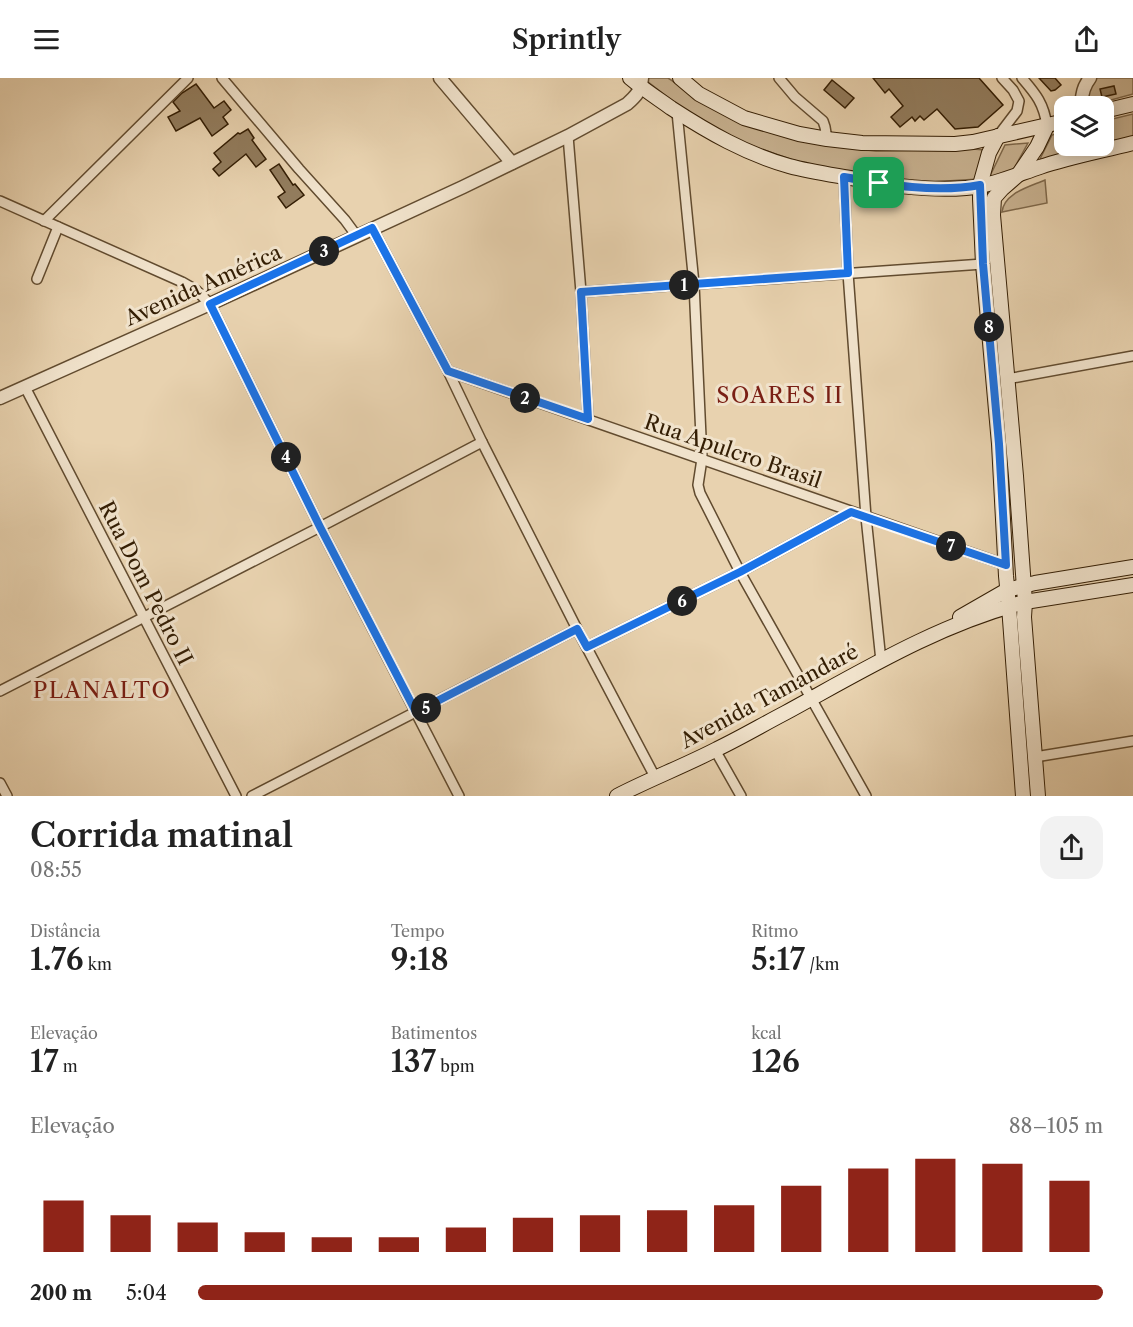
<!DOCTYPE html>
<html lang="pt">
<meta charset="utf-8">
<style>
body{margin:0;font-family:"Libre Caslon Text",serif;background:#f2f2f2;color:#222;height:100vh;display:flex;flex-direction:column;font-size:22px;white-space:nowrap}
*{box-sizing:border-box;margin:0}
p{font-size:20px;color:#767676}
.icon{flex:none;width:33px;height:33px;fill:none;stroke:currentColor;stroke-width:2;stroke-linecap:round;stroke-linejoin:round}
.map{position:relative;height:718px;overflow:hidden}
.panel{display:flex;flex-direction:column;background:#fff;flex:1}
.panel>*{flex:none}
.controls{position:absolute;left:1054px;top:18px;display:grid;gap:12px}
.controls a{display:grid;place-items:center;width:60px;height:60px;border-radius:12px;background:#fff;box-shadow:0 3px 15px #0003;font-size:30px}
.pin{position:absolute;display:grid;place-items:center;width:51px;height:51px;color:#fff;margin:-26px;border-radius:12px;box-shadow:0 3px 9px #0006}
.km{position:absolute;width:30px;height:30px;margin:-15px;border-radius:50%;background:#222;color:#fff;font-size:16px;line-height:30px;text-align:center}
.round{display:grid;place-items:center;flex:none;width:63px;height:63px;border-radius:18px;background:#f2f2f2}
.overview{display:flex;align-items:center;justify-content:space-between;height:102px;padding:0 30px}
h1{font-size:33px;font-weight:600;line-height:45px}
.figures{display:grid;grid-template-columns:repeat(3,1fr);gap:9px;height:102px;padding:6px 30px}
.figures div{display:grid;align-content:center}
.figures b{font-size:30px;font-weight:600}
.figures small{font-size:16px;font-weight:400}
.figures p{font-size:16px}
.chart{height:168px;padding:12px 30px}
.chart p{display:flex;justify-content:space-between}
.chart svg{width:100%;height:108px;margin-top:6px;stroke:#8f2418;stroke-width:6}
ul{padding:0 30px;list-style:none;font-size:20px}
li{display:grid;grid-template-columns:96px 72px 1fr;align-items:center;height:45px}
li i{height:15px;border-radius:8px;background:#8f2418}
header{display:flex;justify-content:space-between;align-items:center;height:78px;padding:0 30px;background:#fff;font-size:27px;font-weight:600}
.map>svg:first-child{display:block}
</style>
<header><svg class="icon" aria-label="menu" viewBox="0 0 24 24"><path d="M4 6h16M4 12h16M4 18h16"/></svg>Sprintly<svg class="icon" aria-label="share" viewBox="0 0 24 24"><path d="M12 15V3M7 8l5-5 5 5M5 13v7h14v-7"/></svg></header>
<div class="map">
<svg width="1133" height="718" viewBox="0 0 1133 718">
<rect width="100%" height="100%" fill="#e8d2af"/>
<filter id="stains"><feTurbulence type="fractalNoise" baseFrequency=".00333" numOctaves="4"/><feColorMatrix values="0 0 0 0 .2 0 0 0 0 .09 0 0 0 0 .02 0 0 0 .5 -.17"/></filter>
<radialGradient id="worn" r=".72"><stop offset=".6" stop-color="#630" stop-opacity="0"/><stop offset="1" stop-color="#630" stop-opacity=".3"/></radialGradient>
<g fill="#c9b392" stroke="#7e684b" stroke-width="1.5">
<path d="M643,0h25l31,20 130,48 47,5 97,-2 12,1 -6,29 -49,3 -54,-3 -83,-19 -49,-17 -24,-13 -41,-24z"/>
<path d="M1095,0h38v16l-40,11 -8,-9z"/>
<path d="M1133,36v23l-29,8v-24z"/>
<path d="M1065,53v15h38l-64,15 13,-26z"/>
<path d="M1028,65l-17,31 -23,6 17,-35z"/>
<path d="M1045,102l2,23 -45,9c2,-19 27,-25 43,-32z"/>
</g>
<g fill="#927c5d" stroke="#341e04" stroke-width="1.5">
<path d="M873,0h106l24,27 -25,22 -23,2 -18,-20 -13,11 -4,-4 -5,5 -3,-4 -12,10 -9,-10 12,-11 -14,-17 -4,4z"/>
<path d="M1039,0h16l6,7 -6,5 -4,1z"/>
<path d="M832,2l22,18 -9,10 -21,-18z"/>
<path d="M196,6l18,24 10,-7 7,9 -8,7 5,7 -16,12 -12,-18 -24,13 -8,-14 12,-6 -7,-9 9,-9z"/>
<path d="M1114,8l2,8 -14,3 -2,-8z"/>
<path d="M248,51l6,9 -2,2 14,19 -10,8 -10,-13 -27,22 -6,-7 8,-7 -7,-9 24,-20 2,1z"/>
<path d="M279,86l14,21 2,-1 9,11 -18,13 -8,-11 7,-5 -15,-22z"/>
</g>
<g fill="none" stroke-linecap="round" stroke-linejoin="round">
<defs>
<g id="minor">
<path d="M222,0l77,91 46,51 11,15"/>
<path d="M779,0l16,19 28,24 2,6 2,12"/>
<path d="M1022,0c14,16 22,26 25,48"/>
<path d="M677,34l17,172 8,175 -4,26 2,8 40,79 126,224"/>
<path d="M568,58l13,156 7,127"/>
<path d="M998,58l19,-25 2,-10 -6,-11 -11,-12"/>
<path d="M844,99l4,96 18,244 15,144"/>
<path d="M0,123l182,81 14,8 14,14 110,223 139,269"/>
<path d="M44,143l144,-143"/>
<path d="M372,150l76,143 34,71 95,187 78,148"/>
<path d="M37,201l21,-52"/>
<path d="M581,214l402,-28"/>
<path d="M448,293l558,194"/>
<path d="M1007,301l126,-23"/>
<path d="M25,309l211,409"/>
<path d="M587,569l153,-75 111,-60"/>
<path d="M0,613l320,-164 162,-85"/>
<path d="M715,672l26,46"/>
<path d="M1035,679l98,-16"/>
<path d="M0,705l7,13"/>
<path d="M252,718l325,-167"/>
</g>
<g id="tertiary">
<path d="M440,0l72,85"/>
<path d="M1082,28c-1,-11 1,-19 8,-28"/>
<path d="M0,320l210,-94 253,-117 105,-51 59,-32c9,-8 14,-13 15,-26"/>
</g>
<g id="secondary">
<path d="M630,0c13,11 27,20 41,30 37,24 75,46 118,58 22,6 45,9 67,13 36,7 74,12 110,9 25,-2 50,-13 74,-21 30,-10 62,-16 93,-24"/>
<path d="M680,0l19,16 45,24 55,16 28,5 35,4 93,1 18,-2 92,-21"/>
<path d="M1104,33l29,-7"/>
<path d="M998,58l-9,17 -9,32v14l3,65 16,180 7,132 3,30 14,190"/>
<path d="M960,539l47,-27 28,-7 98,-16"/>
<path d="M617,718c33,-17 67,-30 100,-47 23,-11 45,-24 68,-36 77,-42 154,-89 240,-111l108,-17"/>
<path d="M1038,718l-14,-179 1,-15 -9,-126 -23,-261 1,-17 8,-9 16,-14 19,-28 10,-21"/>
</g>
</defs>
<use href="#minor" stroke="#614b2f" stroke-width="12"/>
<use href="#tertiary" stroke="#614b2f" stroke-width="15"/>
<use href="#secondary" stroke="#341e04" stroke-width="16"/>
<use href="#minor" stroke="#f0e2cb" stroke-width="9"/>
<use href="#tertiary" stroke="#f0e2cb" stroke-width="12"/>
<use href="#secondary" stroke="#f0e2cb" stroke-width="14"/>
</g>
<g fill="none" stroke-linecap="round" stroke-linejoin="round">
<defs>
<path id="route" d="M844,99c44,8 92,16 136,8l3,79 16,180 7,121 -155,-53 -111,60 -153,75 -10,-18 -161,83 -96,-185 -110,-223 162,-76 76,143 140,48 -7,-127 267,-19z"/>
</defs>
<use href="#route" stroke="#fff" stroke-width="12"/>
<use href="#route" stroke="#1a73e8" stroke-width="8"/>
</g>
<g text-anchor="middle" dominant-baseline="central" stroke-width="6" stroke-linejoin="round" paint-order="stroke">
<g font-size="21" fill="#341e04" stroke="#f0e2cb">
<text transform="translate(203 207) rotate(-24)">Avenida América</text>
<text transform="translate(733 373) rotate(19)">Rua Apulcro Brasil</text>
<text transform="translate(146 505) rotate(63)">Rua Dom Pedro II</text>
<text transform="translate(769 618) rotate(-28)">Avenida Tamandaré</text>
</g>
<g font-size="22" letter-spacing="1.5" fill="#7a1f14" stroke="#f0e2cb">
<text x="780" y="317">SOARES II</text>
<text x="102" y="612">PLANALTO</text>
</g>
</g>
<rect width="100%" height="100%" filter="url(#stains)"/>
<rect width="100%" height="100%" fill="url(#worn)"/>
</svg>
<div class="controls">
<a><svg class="icon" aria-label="layers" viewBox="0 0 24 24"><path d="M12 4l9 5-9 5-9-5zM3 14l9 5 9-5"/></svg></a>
</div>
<div class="pin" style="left:879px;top:105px;background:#1e9e55"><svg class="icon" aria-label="arrive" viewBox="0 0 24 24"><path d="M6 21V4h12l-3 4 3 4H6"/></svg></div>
<b class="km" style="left:684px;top:207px">1</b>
<b class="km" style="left:525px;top:320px">2</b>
<b class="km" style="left:324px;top:173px">3</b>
<b class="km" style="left:286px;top:379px">4</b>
<b class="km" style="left:426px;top:630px">5</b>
<b class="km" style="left:682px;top:523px">6</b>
<b class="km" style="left:951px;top:468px">7</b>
<b class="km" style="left:989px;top:249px">8</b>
</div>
<section class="panel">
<div class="overview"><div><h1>Corrida matinal</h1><p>08:55</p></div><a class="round"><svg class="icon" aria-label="share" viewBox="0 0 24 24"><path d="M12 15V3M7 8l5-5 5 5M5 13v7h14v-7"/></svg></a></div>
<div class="figures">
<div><p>Distância</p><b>1.76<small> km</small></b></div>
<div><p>Tempo</p><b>9:18</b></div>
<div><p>Ritmo</p><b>5:17<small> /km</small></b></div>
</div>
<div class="figures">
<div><p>Elevação</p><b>17<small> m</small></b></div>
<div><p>Batimentos</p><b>137<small> bpm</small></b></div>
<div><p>kcal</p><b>126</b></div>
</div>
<div class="chart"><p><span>Elevação</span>88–105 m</p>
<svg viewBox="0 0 160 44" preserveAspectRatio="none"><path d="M5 44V23M15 44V29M25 44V32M35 44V36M45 44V38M55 44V38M65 44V34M75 44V30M85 44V29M95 44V27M105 44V25M115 44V17M125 44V10M135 44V6M145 44V8M155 44V15"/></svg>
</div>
<ul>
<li><b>200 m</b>5:04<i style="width:100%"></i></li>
</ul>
</section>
